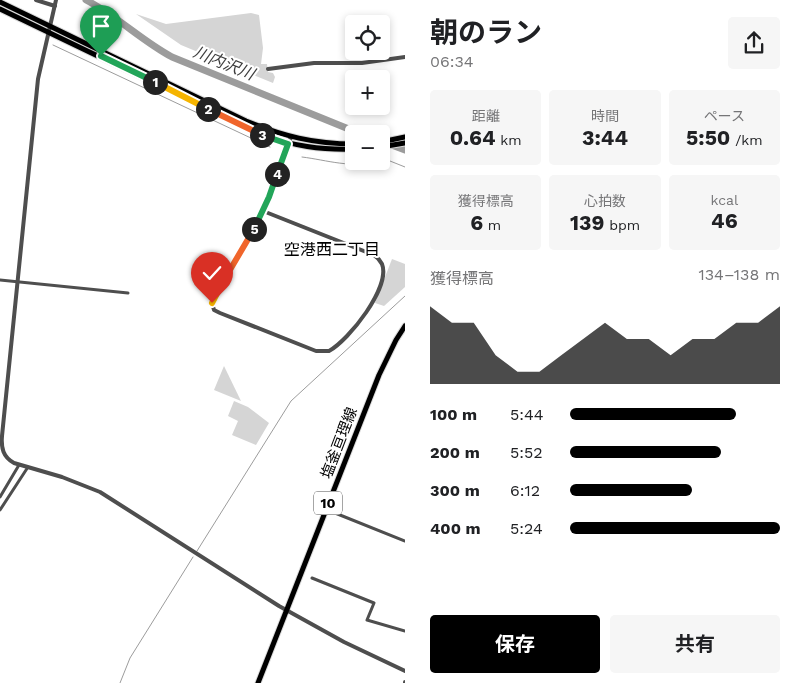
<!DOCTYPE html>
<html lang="ja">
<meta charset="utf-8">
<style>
body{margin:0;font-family:"Work Sans","Noto Sans JP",sans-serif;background:#f6f6f6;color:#202124;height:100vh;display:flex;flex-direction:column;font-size:19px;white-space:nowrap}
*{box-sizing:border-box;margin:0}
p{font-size:16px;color:#757577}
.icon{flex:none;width:28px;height:28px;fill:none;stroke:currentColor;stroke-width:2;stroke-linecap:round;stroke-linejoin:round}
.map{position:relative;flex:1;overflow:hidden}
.side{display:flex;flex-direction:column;background:#fff;width:400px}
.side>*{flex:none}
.controls{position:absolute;left:345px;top:15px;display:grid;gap:10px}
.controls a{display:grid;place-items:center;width:45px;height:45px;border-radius:5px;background:#fff;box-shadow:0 2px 8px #0003;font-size:25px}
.pin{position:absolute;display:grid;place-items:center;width:42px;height:42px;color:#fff;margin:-51px -21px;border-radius:50% 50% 50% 0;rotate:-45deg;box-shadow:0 0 5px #0007}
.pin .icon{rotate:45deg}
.km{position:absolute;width:25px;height:25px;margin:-12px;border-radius:50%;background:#222;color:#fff;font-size:14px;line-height:25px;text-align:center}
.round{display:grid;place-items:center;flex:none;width:52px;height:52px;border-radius:5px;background:#f6f6f6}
.head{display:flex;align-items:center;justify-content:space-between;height:85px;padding:0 25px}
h1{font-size:28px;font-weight:700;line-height:38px}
.figures{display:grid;grid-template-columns:repeat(3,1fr);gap:8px;height:85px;padding:5px 25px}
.figures div{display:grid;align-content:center;border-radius:5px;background:#f6f6f6;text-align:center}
.figures b{font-size:21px;font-weight:700}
.figures small{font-size:14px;font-weight:400}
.figures p{font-size:14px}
.chart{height:140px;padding:10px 25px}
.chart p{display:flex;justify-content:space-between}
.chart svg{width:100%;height:90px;margin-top:5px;fill:#000;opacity:.7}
.primary-button{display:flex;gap:10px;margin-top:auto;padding:10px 25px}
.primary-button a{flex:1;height:58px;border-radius:5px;background:#000;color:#fff;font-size:20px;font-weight:700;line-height:58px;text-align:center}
.primary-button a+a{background:#f6f6f6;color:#202124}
ul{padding:0 25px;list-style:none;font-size:16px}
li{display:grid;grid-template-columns:80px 60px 1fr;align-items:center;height:38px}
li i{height:12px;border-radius:6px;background:#000}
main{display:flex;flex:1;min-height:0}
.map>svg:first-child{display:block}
</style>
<main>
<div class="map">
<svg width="405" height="683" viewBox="0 0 405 683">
<rect width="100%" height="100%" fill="#fff"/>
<g fill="#d5d5d5">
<path d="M251,13l8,2 4,33 -2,16h6l1,8 5,1 2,4 -2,6 -92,-38 -45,-31 30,10z"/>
<path d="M392,259l13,5v23l-21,19 -9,-3z"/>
<path d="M224,366l17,35 -27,-11z"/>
<path d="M234,401l14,6 21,16 -13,22 -24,-10 6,-14 -10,-5z"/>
</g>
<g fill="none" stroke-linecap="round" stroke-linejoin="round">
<g stroke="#9c9c9c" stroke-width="1">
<path d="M53,45l217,102"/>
<path d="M302,157c25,3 50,12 76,4"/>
<path d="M381,160l9,1 15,6"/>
<path d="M197,551l94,-150 114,-105"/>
<path d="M120,683l10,-25 63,-101"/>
</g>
<g stroke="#9c9c9c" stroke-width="7">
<path d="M86,0c31,16 56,41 86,57l189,77"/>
<path d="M389,144l16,6"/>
</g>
<defs>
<g id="primary">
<path d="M0,2l246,119c37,15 68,23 108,23"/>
<path d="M0,9l262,126c32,11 58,15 92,14"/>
<path d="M381,142l24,-5"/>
<path d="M381,147l24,-4"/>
<path d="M258,683l121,-308 17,-35 9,-14"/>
</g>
</defs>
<use href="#primary" stroke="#dbdbdb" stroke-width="7"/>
<g stroke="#4e4e4e" stroke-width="3">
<path d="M0,280l128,13"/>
<path d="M0,497l19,-32"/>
<path d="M0,510l28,-43"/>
<path d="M335,513l70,28"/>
<path d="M312,578l62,25 -7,17 38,11"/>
</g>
<g stroke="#4e4e4e" stroke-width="4">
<path d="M36,0l19,6"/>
<path d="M56,0l-18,79 -36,357c-1,12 1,21 12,27l48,14 38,15 179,114 65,36 61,29"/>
<path d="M268,69l46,-6h48l43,-6"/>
<path d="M263,211l111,44c3,2 6,5 8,9 9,23 -33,76 -53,87h-13l-96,-38 -6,-3 -2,-7 44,-78 13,-28 22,-60"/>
<path d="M405,683v-1"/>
</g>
<use href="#primary" stroke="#000" stroke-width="5"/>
</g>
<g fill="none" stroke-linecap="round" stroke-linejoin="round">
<defs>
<path id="split-1" d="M101,56l54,26"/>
<path id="split-2" d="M155,82l53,27"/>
<path id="split-3" d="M208,109l54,26"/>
<path id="split-4" d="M262,135l26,9 -11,30"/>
<path id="split-5" d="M254,229l15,-32 8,-23"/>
<path id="split-6" d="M224,280l30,-51"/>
<path id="split-7" d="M212,303l12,-23"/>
</defs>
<use href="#split-1" stroke="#fff" stroke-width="10"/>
<use href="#split-2" stroke="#fff" stroke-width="10"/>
<use href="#split-3" stroke="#fff" stroke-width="10"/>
<use href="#split-4" stroke="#fff" stroke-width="10"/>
<use href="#split-5" stroke="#fff" stroke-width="10"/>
<use href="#split-6" stroke="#fff" stroke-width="10"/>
<use href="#split-7" stroke="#fff" stroke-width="10"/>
<use href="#split-1" stroke="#22a559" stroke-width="6"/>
<use href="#split-2" stroke="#f5b400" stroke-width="6"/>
<use href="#split-3" stroke="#f0652b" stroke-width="6"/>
<use href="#split-4" stroke="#22a559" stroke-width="6"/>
<use href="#split-5" stroke="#22a559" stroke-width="6"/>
<use href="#split-6" stroke="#f0652b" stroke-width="6"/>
<use href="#split-7" stroke="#f5b400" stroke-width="6"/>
</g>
<g text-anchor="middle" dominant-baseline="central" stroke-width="4" stroke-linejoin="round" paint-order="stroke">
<rect fill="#fff" stroke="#4c4c4c" stroke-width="1" x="314" y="491.5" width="28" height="23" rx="4"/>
<g font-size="14" font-weight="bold" fill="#000">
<text x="328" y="503">10</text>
</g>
<g font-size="15" fill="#000" stroke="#fff">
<text transform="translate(339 443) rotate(-69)">塩釜亘理線</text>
</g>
<g font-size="16" font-style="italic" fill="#3d3d3d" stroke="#fff">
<text transform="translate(224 63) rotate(22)">川内沢川</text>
</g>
<g font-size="16" fill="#000" stroke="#fff">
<text x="332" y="249">空港西二丁目</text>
</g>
</g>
</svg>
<div class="controls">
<a><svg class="icon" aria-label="locate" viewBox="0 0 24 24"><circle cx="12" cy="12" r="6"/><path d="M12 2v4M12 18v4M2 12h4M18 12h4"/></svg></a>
<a>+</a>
<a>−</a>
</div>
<div class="pin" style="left:101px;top:56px;background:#1e9e55"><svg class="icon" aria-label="arrive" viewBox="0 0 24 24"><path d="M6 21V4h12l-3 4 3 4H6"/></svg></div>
<div class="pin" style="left:212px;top:303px;background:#d93025"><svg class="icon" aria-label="check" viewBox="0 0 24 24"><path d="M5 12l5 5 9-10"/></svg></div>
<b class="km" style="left:155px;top:82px">1</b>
<b class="km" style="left:208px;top:109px">2</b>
<b class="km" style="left:262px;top:135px">3</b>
<b class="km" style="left:277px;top:174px">4</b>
<b class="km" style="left:254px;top:229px">5</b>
</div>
<section class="side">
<div class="head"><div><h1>朝のラン</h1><p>06:34</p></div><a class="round"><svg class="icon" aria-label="share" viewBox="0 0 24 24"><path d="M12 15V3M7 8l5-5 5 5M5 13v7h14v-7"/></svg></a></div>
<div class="figures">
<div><p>距離</p><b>0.64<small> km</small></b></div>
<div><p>時間</p><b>3:44</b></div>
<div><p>ペース</p><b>5:50<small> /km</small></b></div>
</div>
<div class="figures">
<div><p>獲得標高</p><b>6<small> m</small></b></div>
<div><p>心拍数</p><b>139<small> bpm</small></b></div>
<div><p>kcal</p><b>46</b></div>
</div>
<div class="chart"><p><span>獲得標高</span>134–138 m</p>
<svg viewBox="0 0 160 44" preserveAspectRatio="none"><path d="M0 44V6L10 14L20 14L30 30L40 38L50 38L60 30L70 22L80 14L90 22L100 22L110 30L120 22L130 22L140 14L150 14L160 6V44z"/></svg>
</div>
<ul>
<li><b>100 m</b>5:44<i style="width:79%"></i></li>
<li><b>200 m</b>5:52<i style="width:72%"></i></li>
<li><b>300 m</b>6:12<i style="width:58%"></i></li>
<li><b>400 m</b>5:24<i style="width:100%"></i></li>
</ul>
<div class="primary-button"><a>保存</a><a>共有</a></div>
</section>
</main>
